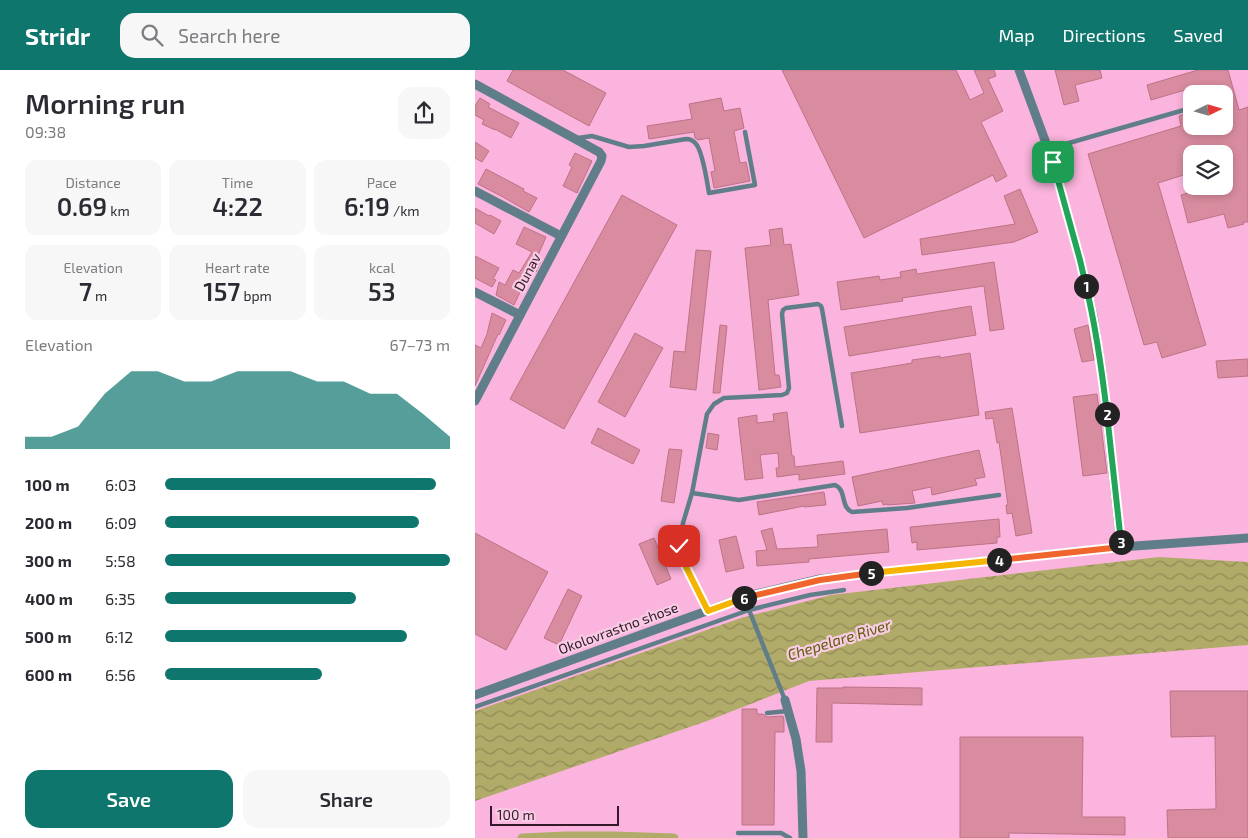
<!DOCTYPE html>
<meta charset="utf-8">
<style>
body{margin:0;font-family:"Exo 2",sans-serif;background:#f7f7f7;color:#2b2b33;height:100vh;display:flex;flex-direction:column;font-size:19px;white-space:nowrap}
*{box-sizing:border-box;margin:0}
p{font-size:16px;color:#7c7c81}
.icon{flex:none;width:28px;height:28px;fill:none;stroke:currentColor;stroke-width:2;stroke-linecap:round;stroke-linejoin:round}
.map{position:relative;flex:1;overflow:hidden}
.panel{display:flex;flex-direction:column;background:#fff;width:475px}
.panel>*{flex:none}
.needle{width:32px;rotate:85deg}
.tools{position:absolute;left:708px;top:15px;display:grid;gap:10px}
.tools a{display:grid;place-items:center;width:50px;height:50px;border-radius:10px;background:#fff;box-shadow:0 2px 8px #0003;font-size:25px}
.scale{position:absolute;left:15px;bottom:12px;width:129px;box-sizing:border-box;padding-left:5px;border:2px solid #331929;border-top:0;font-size:14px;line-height:18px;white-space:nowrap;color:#331929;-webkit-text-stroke:4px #f7cce4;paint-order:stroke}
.pin{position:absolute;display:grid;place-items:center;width:42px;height:42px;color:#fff;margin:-21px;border-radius:10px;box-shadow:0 2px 8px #0006}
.km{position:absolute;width:25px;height:25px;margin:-12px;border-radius:50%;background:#222;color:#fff;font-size:14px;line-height:25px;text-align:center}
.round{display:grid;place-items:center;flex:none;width:52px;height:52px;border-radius:15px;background:#f7f7f7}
.headline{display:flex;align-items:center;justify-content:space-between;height:85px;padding:0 25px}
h1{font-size:28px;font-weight:600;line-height:38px}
.stats{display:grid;grid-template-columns:repeat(3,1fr);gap:8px;height:85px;padding:5px 25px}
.stats div{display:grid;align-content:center;border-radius:12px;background:#f7f7f7;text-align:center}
.stats b{font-size:25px;font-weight:600}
.stats small{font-size:14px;font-weight:400}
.stats p{font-size:14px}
.chart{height:140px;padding:10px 25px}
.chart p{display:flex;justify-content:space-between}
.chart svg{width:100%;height:90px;margin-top:5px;fill:#0f766e;opacity:.7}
.action{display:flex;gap:10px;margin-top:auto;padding:10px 25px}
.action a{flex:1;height:58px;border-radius:15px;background:#0f766e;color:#fff;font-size:20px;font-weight:600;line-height:58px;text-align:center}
.action a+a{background:#f7f7f7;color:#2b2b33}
ul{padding:0 25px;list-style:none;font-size:16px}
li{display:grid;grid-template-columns:80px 60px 1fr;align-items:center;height:38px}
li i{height:12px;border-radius:6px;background:#0f766e}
header{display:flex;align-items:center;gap:30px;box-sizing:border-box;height:70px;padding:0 25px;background:#0f766e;color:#fff}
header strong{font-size:24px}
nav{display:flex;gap:28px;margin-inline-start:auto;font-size:18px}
.search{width:350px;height:45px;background:#f7f7f7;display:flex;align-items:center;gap:12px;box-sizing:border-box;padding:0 18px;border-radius:15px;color:#7c7c81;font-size:19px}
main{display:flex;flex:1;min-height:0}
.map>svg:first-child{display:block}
</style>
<header>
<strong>Stridr</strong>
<div class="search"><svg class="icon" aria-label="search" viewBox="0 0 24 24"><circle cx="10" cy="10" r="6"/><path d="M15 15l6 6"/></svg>Search here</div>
<nav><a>Map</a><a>Directions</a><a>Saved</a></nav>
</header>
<main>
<section class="panel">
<div class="headline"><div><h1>Morning run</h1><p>09:38</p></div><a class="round"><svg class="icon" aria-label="share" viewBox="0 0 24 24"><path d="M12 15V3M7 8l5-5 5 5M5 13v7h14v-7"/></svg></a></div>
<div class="stats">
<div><p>Distance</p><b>0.69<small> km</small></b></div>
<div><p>Time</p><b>4:22</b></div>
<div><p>Pace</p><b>6:19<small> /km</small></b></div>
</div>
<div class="stats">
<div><p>Elevation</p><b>7<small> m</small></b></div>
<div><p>Heart rate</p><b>157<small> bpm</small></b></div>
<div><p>kcal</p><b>53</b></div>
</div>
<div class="chart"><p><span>Elevation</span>67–73 m</p>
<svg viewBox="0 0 160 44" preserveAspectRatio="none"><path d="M0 44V38L10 38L20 33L30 17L40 6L50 6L60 11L70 11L80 6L90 6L100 6L110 11L120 11L130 17L140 17L150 27L160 38V44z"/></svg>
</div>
<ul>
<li><b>100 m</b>6:03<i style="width:95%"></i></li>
<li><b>200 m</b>6:09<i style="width:89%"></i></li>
<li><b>300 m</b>5:58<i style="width:100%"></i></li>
<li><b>400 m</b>6:35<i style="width:67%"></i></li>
<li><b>500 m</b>6:12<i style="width:85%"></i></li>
<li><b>600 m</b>6:56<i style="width:55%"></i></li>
</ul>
<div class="action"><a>Save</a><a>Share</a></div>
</section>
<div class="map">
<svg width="773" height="768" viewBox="0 0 773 768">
<defs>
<pattern id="water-waves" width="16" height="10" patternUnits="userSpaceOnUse" patternTransform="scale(1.25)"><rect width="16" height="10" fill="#b1ab69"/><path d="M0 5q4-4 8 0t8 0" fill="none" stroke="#918a56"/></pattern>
</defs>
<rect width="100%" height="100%" fill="#fbb4dd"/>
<path fill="url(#water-waves)" d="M684,487l89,5v83l-439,36 -102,40 -232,80v-90l266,-93 90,-23z"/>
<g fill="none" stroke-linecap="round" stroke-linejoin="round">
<path stroke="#b1ab69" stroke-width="9" d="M47,768l44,-2h48l60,2"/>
</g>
<g fill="#d98c9f" stroke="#bd7285">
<path d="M38,0h50l43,23 -17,33 -82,-45z"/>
<path d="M307,0h174l14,30 14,-7 -10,-23h20l2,6 -8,3 15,32 -22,11 26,54 -11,6 -3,-7 -129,63z"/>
<path d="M580,0h45l2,8 -27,7 4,16 -15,4z"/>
<path d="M723,0h30l11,40 9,-3v115h-5l1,2 -16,4 -4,-14 -36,9 -7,-28 22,-6 -1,-3h22v-32h-40l6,19 -32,10 48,162 -44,13 -5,-16 -13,3 -56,-191 93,-28 -2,-10 12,-4v14h33v-32h-6l-1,-4 -12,4h-19l-1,-4 -34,10 -4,-15z"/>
<path d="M5,28l10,6 -2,3 31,16 -8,15 -16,-9v1l-13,-6 2,-4 -9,-5v-9z"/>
<path d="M246,28l3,13 16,-3 4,20 -10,3 6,32 6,-1 4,19 -36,7 -3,-16 4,-1 -6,-33 -11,2 -3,-2 -1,-6 -45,7 -2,-13 45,-7 -3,-15z"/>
<path d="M0,72l14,9 -7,11 -7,-4z"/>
<path d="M100,83l17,8 -15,32 -14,-7 9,-19 -3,-2z"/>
<path d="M11,99l38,20 -1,2 14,7 -8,14 -26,-15 -25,-13z"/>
<path d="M545,119l18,43 -24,10 -92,13 -2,-16 95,-15 -11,-28z"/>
<path d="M147,125l55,30 -113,204 -54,-30z"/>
<path d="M0,138l14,8 1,-1 11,6 -7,13 -19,-11z"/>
<path d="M49,157l22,10 -9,21 4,3 -5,11 -5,-3 -17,36 -18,-10 3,-13 6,3 8,-15 6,3 13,-21 -16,-8z"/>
<path d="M307,158l2,17 7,-1 8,51 -31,5 7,75h4l2,12 -22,3 -14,-142 26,-3 -2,-15z"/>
<path d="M221,180l15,1 -15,139 -26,-3 4,-36 11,1z"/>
<path d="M0,186l24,12 -6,11 3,1 -4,7 -17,-9z"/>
<path d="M519,192l10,67 -14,2 -6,-45 -82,12 1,3 -62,9 -4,-28 42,-6 1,4 21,-3 -1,-5 16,-3 1,5z"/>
<path d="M496,236l5,29 -127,21 -5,-29z"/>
<path d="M17,243l14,7 -7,15 -1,-1 -23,52v-41l6,3 6,-14z"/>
<path d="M245,255l7,1 -7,67h-7z"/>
<path d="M613,255l6,35 -12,2 -8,-33z"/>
<path d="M160,263l28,15 -38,69 -27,-15z"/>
<path d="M495,283l9,62 -119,18 -9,-60 61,-10v-3l28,-4v2z"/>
<path d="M773,289v17l-30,2 -2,-17z"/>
<path d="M622,324l10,79 -24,3 -10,-79z"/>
<path d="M537,338l20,125 -16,3 -4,-23 -5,1 -1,-9h2l-9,-63 -2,1 -4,-25 -7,1 -1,-7z"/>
<path d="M312,342l5,44h2l1,11 48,-6 2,13 -46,6v-6l-22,3 -1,-9h3l-1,-15 -18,2 3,23 -18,2 -7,-62 19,-3v8l17,-2 -1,-7z"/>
<path d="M123,358l42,22 -7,14 -42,-21z"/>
<path d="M233,363l11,2 -2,15 -11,-2z"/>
<path d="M194,379l13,1 -8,53 -13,-2z"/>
<path d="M504,380l6,27 -10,2 2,6 -45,10 -1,-8 -19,4 3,12 -28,2v-1l-4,1 -1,-4 -24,5 -6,-29z"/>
<path d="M349,422l2,13 -22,2v-1l-45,9 -2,-13z"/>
<path d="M524,449l1,18h-3v6l-80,7v-8l-5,1 -2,-16z"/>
<path d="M297,458l5,21 41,-2 -1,-12 70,-6 2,23 -80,7v3l-52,4 -1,-15 11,-1 -6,-19z"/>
<path d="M0,463l73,39 -42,78 -31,-16z"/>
<path d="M261,466l8,32 -18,4 -7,-32z"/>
<path d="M179,468l17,41 -14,6 -18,-41z"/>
<path d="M93,519l14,7 -23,49 -15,-7z"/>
<path d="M368,617l79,1v17l-90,-2v39h-16l1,-54h26z"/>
<path d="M695,621h78v147h-80l-1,-28 49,-1 -1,-73 -44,1z"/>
<path d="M267,639h15v5h6l4,3 16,-1 1,4v12h-9l-1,93h-32z"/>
<path d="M485,667h123l-1,80h43v18l-116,-2v5h-49z"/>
</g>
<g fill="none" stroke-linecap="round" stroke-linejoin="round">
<g stroke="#607e8a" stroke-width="4.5">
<path d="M103,68l14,-2 37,11 15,-1 42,-7c4,0 7,1 10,5 7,8 11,38 13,49l46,-8 -10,-53"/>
<path d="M573,79l143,-41"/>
<path d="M217,423l47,7 96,-15c12,5 5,22 17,27l55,-4 92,-13"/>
<path d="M274,540l36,90"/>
<path d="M233,541l-25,-50 -3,-15 3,-23 9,-30 15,-79 7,-10 10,-6 58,-3 5,-2 2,-5 -7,-74 1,-4 3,-2 32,-4 3,2 1,3 20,117"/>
<path d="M0,637l274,-97 61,-15 34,-5"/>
<path d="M292,643l21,-2"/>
<path d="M263,763h43l9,5"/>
</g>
<g stroke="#607e8a" stroke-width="9">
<path d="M544,0l34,92 27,98 13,55 9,57 19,175"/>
<path d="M0,14l124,68 3,4 -1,5 -126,240"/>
<path d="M0,121l86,45"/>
<path d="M0,222l45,23"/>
<path d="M0,625l273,-99 72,-17 72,-8 229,-24 127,-9"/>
<path d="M310,630l11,39 5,32 2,67"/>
</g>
</g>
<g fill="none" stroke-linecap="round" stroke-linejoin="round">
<defs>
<path id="split-1" d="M578,92l27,98 6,26"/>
<path id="split-2" d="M611,216c10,42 16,85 21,128"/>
<path id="split-3" d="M632,344l14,128"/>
<path id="split-4" d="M524,490l122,-13v-5"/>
<path id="split-5" d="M396,503l128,-13"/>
<path id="split-6" d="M269,528l76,-18 51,-7"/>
<path id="split-7" d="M204,476l4,15 25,50 36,-13"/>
</defs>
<use href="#split-1" stroke="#fff" stroke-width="10"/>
<use href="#split-2" stroke="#fff" stroke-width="10"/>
<use href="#split-3" stroke="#fff" stroke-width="10"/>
<use href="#split-4" stroke="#fff" stroke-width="10"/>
<use href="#split-5" stroke="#fff" stroke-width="10"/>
<use href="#split-6" stroke="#fff" stroke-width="10"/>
<use href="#split-7" stroke="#fff" stroke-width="10"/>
<use href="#split-1" stroke="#22a559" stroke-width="6"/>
<use href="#split-2" stroke="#22a559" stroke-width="6"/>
<use href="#split-3" stroke="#22a559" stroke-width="6"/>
<use href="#split-4" stroke="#f0652b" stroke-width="6"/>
<use href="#split-5" stroke="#f5b400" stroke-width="6"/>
<use href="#split-6" stroke="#f0652b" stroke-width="6"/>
<use href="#split-7" stroke="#f5b400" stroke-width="6"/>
</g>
<g text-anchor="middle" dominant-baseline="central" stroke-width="4.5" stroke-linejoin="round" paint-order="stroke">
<g font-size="14" fill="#331929" stroke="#f7cce4">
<text transform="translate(52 202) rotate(-62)">Dunav</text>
<text transform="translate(143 558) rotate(-20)">Okolovrastno shose</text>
</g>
<g font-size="15" font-style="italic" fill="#605906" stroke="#f7cce4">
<text transform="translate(364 569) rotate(-17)">Chepelare River</text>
</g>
</g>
</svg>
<div class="tools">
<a><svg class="needle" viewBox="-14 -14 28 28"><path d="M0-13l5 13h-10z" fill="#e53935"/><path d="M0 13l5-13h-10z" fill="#7c7c81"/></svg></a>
<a><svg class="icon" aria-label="layers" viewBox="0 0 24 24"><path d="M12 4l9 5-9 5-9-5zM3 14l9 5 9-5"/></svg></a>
</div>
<div class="scale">100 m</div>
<div class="pin" style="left:578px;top:92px;background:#1e9e55"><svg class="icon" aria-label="arrive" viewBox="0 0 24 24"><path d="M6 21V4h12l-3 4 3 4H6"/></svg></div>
<div class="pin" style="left:204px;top:476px;background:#d93025"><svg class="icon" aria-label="check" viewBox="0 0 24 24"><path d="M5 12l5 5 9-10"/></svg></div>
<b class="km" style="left:611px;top:216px">1</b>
<b class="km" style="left:632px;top:344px">2</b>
<b class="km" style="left:646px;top:472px">3</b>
<b class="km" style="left:524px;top:490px">4</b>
<b class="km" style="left:396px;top:503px">5</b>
<b class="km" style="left:269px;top:528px">6</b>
</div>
</main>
